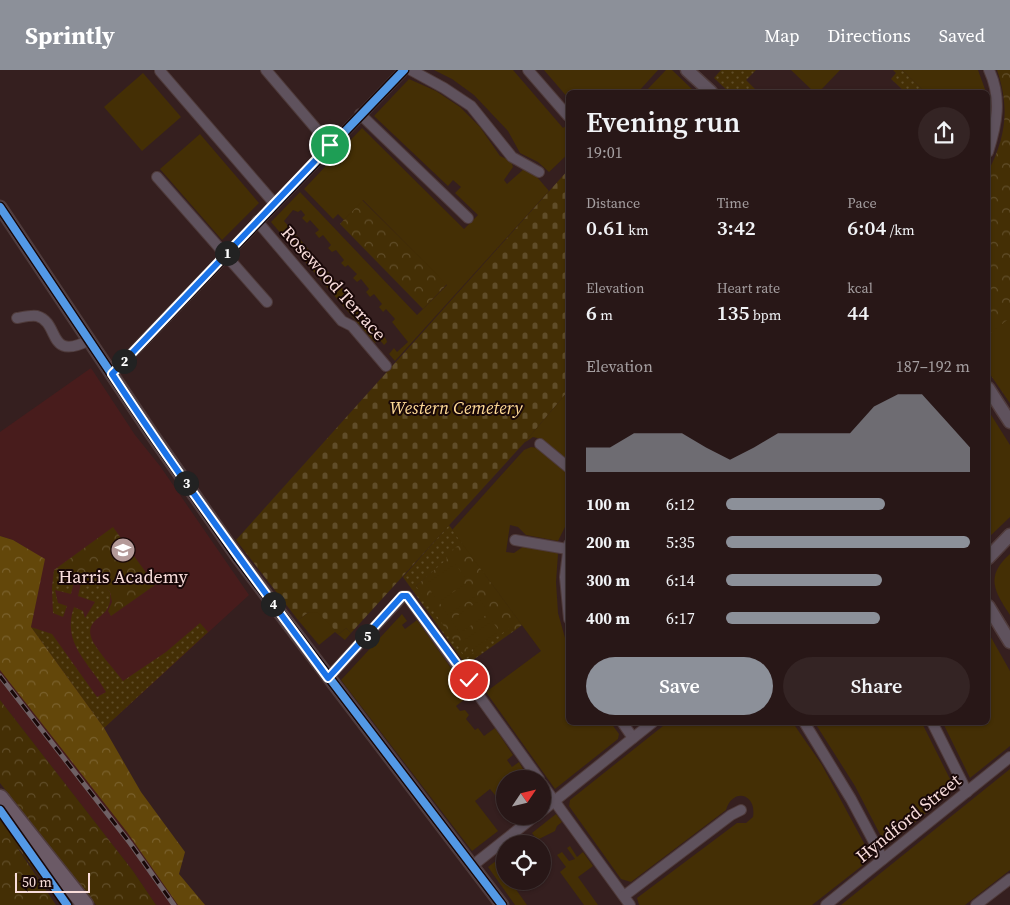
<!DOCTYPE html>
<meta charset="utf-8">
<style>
body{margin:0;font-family:"Source Serif 4",serif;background:#342424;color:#f1f3f6;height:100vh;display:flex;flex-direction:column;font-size:19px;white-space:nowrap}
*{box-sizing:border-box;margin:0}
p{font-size:16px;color:#a59fa1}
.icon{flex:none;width:28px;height:28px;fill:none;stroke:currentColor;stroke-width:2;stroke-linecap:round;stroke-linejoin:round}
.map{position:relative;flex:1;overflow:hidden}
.panel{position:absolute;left:566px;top:20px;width:424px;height:635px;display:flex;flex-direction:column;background:#281717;border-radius:8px;box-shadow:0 1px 4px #0004,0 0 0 1px #443636}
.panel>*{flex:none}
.needle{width:32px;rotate:55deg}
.buttons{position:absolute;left:496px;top:700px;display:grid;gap:10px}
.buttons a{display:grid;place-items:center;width:55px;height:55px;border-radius:50%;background:#281717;box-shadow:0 1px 4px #0004,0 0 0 1px #443636;font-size:25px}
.scale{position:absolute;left:15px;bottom:12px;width:75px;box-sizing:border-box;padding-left:5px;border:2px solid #f9dddb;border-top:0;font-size:14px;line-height:18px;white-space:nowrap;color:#f9dddb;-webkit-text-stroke:4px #190808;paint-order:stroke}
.pin{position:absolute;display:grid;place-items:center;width:42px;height:42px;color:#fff;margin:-21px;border:2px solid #fff;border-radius:50%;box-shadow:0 1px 5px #0007}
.km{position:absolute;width:25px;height:25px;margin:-12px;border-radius:50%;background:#222;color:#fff;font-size:14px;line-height:25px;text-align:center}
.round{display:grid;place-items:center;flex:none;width:52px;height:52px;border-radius:26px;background:#342424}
.headline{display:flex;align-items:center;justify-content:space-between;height:85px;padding:0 20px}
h1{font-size:28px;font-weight:600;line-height:38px}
.figures{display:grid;grid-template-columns:repeat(3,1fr);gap:8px;height:85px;padding:5px 20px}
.figures div{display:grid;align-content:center}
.figures b{font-size:21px;font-weight:600}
.figures small{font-size:14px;font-weight:400}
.figures p{font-size:14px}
.chart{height:140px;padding:10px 20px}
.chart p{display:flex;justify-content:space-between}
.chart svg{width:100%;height:90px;margin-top:5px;fill:#8c9099;opacity:.7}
.cta{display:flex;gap:10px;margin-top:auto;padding:10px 20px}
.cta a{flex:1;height:58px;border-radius:30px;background:#8c9099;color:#fff;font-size:20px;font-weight:600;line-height:58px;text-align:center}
.cta a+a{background:#342424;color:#f1f3f6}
ul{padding:0 20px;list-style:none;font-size:16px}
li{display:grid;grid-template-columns:80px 60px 1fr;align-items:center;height:38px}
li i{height:12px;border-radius:6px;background:#8c9099}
header{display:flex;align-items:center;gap:30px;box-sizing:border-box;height:70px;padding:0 25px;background:#8c9099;color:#fff}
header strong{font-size:24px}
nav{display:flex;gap:28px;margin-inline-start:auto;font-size:18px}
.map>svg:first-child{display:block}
</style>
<header>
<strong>Sprintly</strong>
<nav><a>Map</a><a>Directions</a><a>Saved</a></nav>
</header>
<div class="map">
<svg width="1010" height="835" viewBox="0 0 1010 835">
<defs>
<pattern id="grass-dots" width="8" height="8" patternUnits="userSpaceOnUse" patternTransform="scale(1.25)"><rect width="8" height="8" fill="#442f05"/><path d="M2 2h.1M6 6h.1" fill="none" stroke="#604d29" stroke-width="1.8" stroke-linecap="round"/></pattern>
<pattern id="forest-crowns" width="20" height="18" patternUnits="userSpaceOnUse" patternTransform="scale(1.25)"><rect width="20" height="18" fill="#63470a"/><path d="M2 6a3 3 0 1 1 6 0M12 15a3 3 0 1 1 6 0" fill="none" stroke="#7a612d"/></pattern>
<pattern id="cemetery-stones" width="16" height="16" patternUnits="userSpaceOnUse" patternTransform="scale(1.25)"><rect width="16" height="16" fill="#442f05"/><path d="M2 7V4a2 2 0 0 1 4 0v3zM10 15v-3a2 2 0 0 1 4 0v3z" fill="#604d29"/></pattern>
<pattern id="park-crowns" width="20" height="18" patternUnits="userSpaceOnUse" patternTransform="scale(1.25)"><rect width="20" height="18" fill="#442f05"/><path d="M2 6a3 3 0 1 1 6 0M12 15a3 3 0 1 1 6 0" fill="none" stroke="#604d29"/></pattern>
</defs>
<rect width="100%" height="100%" fill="#351f1f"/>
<g fill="#481c1c">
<path d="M91,298l44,67 25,31 89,129 -145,133 -73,-101 13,-68 -31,-19 -13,-4v-104z"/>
<path d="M0,600l127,162 51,73h-22l-23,-34 -133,-171z"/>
</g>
<g fill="url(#grass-dots)">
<path d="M721,0h35l-10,10 12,12h-29l-15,-14z"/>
<path d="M893,0h9l23,22h-20l-14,-13 5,-6z"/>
<path d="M449,455l37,50 -40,-19 2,3 -32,27 95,40 3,5 -48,34 -63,-88z"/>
<path d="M54,500l21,7 -4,17 -16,-4 3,13 9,3 -4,11 -10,-4 -1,-25z"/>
<path d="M82,509l20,6 8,7c4,28 -25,23 -19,45 3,11 25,34 32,44l43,-29 34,-29 8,9 -104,96 -73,-101 21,7 45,63 9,-5c-16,-29 -45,-48 -32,-85l9,4 2,7 10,-16 -17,-6z"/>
</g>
<path fill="url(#forest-crowns)" d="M0,466l13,4 32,19 -14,68 73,101 37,64 44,60 -6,22 26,31h-27l-51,-73 -127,-162z"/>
<path fill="url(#cemetery-stones)" d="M569,99v221l-45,53 -173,190 -5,-5 -7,6 -30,-22 -11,8 -62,-80z"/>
<g fill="url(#park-crowns)">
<path d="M997,0h13v333l-22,-32v-199c18,-35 22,-64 9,-102z"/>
<path d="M362,130l85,84 -24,25 -83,-85z"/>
<path d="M113,457l42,58 -44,31 -3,-5 4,-9 -2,-10 -8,-7 -48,-15z"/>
<path d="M462,473l60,82 -8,6 -3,-4 -45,31 -50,-72 31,-27 -2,-4z"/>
<path d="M0,630l133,171 23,34h-60l-96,-122z"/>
<path d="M0,739l77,96h-16l-49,-65 44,65h-56z"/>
</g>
<g fill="#442f05">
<path d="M434,0h79l50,58 6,-4v29l-20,19 -11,-10 -18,-9 -12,-22 -34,-36 -22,-16z"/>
<path d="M544,0h114l-20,22h-69v7z"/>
<path d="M666,0h6l23,22h-50z"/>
<path d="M791,0h49l-21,22h-5z"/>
<path d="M902,0h76l8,22h-61z"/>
<path d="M143,3l38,44 -39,34 -38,-44z"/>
<path d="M409,9l27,12 24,16 20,20 20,29 11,5 2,6 -9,13 3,4 17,-15 7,1 18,21 -154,170 -6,-7 5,-6 3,4 11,-10 -16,-20 3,-3 -9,-10 -3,3 -4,-5 3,-3 -8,-10 -4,3 -4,-5 3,-3 -8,-10 -4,3 -4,-4 4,-4 -9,-9 -3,2 -4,-4 3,-3 -8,-10 -4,2 -4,-4 3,-3 -8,-10 -4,3 -4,-5 4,-3 -9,-10 -3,3 -5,-5 3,-3 -4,-5 -3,2 -5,-2 -9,11 102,118 1,3 -3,3 -5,-6 -4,4 -104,-121 29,-30 117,123 30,-30 -84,-85 -19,20 -6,-6 -5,5 -29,-30 58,-61 102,101 14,-14 -23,-22 6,-6 -8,-7 -5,6 -74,-70z"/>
<path d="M200,64l59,69 -37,37 -62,-71z"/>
<path d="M1010,248v85l-22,-32v-36z"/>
<path d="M569,320v73l-28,-24 -8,-2 -9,6z"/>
<path d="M988,340l22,35v72l-22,21z"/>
<path d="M531,377l7,1 31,26v45l-11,22 -32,-6 -8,-8 -8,-2 -4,27 8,1 10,-7 31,5 3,3 -2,28 2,31 11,39v70l42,1 8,11 -1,5 -63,50 -69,-97 55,-41 -89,-121 72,-80z"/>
<path d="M1010,484v61c-16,-24 -25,-39 0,-61z"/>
<path d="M455,494l10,13 -30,20 -9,-13z"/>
<path d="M468,512l9,13 -29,20 -9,-13z"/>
<path d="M480,530l9,13 -29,20 -9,-13z"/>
<path d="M309,542l9,1 21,21 7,-6 5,5 -6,7 -10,-8 -16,13 -21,-25z"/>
<path d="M402,544l5,7 -5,4 3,4 12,-9 53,75 -14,11 4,5 5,-1 4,5 -3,4 9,11 3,-2 6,8 11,-8 18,27 -6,5 5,7 7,-5 8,14 -4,3h-18l-1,27 -14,-17 -15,12 23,30 -26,20 -131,-171z"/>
<path d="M492,551l7,10 -29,20 -7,-10z"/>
<path d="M988,562l22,39v75l-40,32 -27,-55 45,-1z"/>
<path d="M668,652l125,1 29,42 50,93 -60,47h-173l-2,-7 100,-75h9l7,-6c4,-23 -20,-30 -27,-7l-95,72 -10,-3 -52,-73 1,-6z"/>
<path d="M815,653h107l33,66 -65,54 -6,-1 -29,-56z"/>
<path d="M1010,699v101l-45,35h-124z"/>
<path d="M556,744l6,8 -5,4 -2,5 -18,9 -5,-7z"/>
<path d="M570,776l7,11 6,-5 10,14 -15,11 20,28h-14l-24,-33 6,-5 -9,-12 5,-3 7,9 6,-2 -8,-11z"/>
<path d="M505,784v7l-6,5 6,8v7h5l17,24h-12l-27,-38z"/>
</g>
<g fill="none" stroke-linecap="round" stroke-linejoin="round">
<defs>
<g id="minor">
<path d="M266,0l64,75"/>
<path d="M411,0l33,18 27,18 41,51 27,15"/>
<path d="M528,0l40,46"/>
<path d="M160,1l114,132"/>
<path d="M360,44l108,104"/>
<path d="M988,82c9,-28 14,-54 1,-82"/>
<path d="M157,107l110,125"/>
<path d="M257,151l85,100 10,5 34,40"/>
<path d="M17,248c6,-1 14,-3 20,-2 24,7 9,46 53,24"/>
<path d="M112,304l292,-304"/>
<path d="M540,374l29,24"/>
<path d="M515,470l52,9"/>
<path d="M569,474l-4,33 4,42"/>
<path d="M328,608l75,-82h4l132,183"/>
<path d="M622,652l11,16"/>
<path d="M804,652l47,77 32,60"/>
<path d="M932,652l35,70"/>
<path d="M542,714l88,121"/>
<path d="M542,741l111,-89"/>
<path d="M472,796l63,-50"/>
<path d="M624,826l107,-81 10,-5"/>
<path d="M826,835l184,-148"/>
<path d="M976,835l34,-26"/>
</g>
<g id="tertiary">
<path d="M687,0l24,22"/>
<path d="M0,137l151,226 88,126 263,346"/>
<path d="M988,318l22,34"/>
<path d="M988,488l22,-23"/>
<path d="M988,536l22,36"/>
</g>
<path id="primary" d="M0,728l85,107"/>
</defs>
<use href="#minor" stroke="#4f3b3b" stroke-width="12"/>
<use href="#tertiary" stroke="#4f3b3b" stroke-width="15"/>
<use href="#primary" stroke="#4f3b3b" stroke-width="19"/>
<use href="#minor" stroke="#5f525d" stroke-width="10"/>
<use href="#tertiary" stroke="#5f525d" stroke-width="12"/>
<use href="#primary" stroke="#6b5a66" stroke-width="16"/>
<defs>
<path id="rail" d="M0,606l130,167 44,62"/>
</defs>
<use href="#rail" stroke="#6e6064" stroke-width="5"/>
<use href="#rail" stroke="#190808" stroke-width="3" stroke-dasharray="9" stroke-linecap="butt"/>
<defs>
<g id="cycleway">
<path d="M0,137l151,226 88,126 263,346"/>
<path d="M112,304l292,-304"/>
<path d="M0,740l67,95"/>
</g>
</defs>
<use href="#cycleway" stroke="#190808" stroke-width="11"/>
<use href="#cycleway" stroke="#5399e6" stroke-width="8"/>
</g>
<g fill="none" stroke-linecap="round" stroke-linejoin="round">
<defs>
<path id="route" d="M330,75l-218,229c68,104 142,204 216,304l74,-82h5l62,84"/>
</defs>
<use href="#route" stroke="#fff" stroke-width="10"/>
<use href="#route" stroke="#1a73e8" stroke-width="6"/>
</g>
<defs>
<symbol id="school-disc" viewBox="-11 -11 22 22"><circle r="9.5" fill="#b49a99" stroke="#190808"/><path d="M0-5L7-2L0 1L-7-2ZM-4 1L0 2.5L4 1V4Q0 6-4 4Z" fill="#fff"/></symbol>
</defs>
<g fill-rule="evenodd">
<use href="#school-disc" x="109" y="466" width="28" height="28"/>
</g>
<g text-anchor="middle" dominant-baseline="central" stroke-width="4" stroke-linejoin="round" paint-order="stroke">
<g font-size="18" fill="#f9dddb" stroke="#190808">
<text transform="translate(334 213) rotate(48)">Rosewood Terrace</text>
<text transform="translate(908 748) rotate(-39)">Hyndford Street</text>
</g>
<g font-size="18" font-style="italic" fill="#ffda97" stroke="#190808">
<text x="456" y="337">Western Cemetery</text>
</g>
<g font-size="18" fill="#f9dddb" stroke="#190808">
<text x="123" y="506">Harris Academy</text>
</g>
</g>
</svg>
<div class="buttons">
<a><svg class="needle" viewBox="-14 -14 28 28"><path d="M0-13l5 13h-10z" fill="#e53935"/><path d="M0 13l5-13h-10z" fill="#a59fa1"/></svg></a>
<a><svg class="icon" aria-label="locate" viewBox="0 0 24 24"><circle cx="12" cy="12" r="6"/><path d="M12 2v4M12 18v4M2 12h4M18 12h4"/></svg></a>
</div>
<div class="scale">50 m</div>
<div class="pin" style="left:330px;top:75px;background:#1e9e55"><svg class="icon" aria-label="arrive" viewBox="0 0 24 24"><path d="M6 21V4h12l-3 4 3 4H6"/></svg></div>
<div class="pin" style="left:469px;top:610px;background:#d93025"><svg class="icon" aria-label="check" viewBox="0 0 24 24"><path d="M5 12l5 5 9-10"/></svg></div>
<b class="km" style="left:227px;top:183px">1</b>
<b class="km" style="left:124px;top:291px">2</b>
<b class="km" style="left:186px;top:413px">3</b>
<b class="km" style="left:273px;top:534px">4</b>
<b class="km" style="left:367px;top:566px">5</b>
<section class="panel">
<div class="headline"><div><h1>Evening run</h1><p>19:01</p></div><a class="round"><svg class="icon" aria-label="share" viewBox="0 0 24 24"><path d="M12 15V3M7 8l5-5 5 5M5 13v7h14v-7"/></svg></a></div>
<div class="figures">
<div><p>Distance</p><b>0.61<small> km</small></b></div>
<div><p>Time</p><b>3:42</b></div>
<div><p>Pace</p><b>6:04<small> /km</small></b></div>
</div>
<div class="figures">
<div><p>Elevation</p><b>6<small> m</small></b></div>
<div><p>Heart rate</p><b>135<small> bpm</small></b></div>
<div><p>kcal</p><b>44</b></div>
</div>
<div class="chart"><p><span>Elevation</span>187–192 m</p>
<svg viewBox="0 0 160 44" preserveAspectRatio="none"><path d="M0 44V32L10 32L20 25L30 25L40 25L50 32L60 38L70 32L80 25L90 25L100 25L110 25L120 12L130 6L140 6L150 19L160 32V44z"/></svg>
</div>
<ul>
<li><b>100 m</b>6:12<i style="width:65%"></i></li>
<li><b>200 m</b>5:35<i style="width:100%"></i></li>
<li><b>300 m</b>6:14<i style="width:64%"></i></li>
<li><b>400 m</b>6:17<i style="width:63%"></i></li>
</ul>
<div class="cta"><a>Save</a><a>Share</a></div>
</section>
</div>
